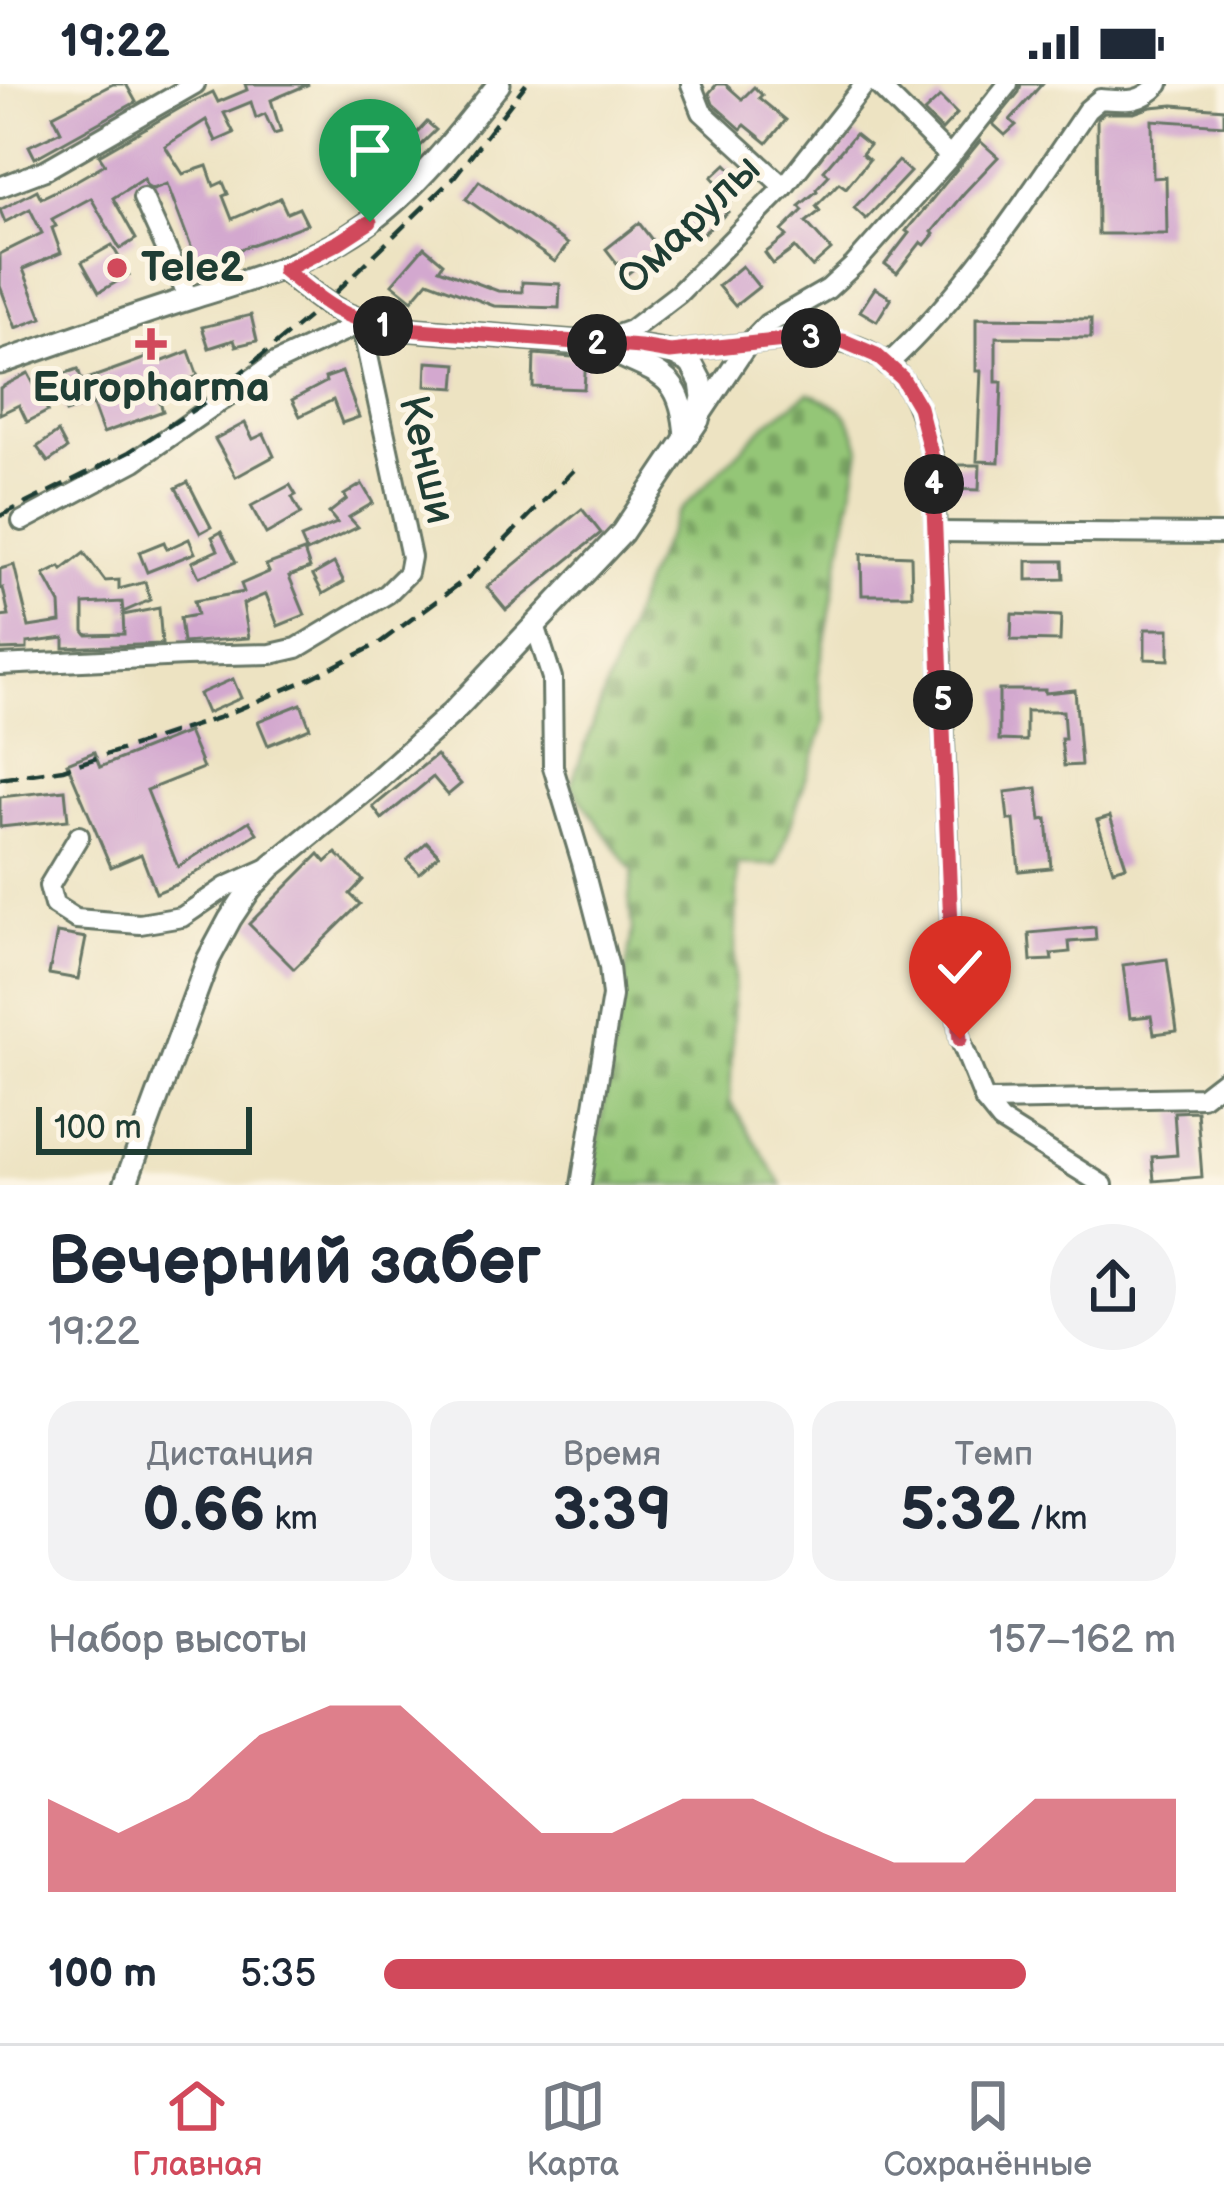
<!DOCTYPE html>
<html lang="ru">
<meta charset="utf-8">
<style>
body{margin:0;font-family:"Balsamiq Sans",sans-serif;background:#f2f2f3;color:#1f2937;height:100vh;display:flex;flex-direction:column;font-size:45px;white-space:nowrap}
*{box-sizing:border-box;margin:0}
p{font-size:39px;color:#747a83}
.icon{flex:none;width:66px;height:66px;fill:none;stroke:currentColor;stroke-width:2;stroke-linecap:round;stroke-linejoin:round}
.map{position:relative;height:1101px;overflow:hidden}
.drawer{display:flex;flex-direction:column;background:#fff;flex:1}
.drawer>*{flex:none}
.scale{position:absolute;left:36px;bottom:30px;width:216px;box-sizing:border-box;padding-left:12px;border:6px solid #1f3d34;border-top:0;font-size:33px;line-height:42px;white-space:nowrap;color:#1f3d34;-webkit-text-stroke:9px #fcf5e5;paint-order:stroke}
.pin{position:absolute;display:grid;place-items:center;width:102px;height:102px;color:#fff;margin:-123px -51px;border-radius:50% 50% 50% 0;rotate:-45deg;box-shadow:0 0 12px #0007}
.pin .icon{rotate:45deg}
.km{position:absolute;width:60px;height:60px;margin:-30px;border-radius:50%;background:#222;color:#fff;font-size:33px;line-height:60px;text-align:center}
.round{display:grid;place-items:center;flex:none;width:126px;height:126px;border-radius:63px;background:#f2f2f3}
.headline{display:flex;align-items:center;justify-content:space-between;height:204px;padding:0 48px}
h1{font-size:66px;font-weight:700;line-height:90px}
.stats{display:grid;grid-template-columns:repeat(3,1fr);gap:18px;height:204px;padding:12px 48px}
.stats div{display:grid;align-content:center;border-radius:30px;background:#f2f2f3;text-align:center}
.stats b{font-size:60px;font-weight:700}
.stats small{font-size:33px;font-weight:400}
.stats p{font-size:33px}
.chart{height:336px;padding:24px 48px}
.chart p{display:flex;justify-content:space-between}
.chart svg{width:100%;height:216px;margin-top:12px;fill:#d1495b;opacity:.7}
ul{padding:0 48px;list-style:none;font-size:39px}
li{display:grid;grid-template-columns:192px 144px 1fr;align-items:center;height:90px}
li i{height:30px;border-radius:15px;background:#d1495b}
.status{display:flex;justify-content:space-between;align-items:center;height:84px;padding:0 60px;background:#fff;direction:ltr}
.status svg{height:33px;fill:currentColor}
.dock{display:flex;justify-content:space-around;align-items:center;height:168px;border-top:3px solid #e0e1e3;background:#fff;font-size:33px;color:#747a83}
.dock a{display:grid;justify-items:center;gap:6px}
.dock .active{color:#d1495b}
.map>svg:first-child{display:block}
</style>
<div class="status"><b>19:22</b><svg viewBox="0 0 49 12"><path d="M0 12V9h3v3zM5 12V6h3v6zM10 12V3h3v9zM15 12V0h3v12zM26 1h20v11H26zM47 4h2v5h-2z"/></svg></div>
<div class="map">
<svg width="1224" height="1101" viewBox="0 0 1224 1101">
<defs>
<pattern id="cemetery-stones" width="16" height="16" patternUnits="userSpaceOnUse" patternTransform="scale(3)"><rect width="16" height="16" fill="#94c677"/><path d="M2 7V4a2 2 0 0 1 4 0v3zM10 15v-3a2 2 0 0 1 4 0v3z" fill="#78a262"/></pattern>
</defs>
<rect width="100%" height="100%" fill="#fcf5e5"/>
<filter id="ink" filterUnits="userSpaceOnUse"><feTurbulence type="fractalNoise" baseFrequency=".00833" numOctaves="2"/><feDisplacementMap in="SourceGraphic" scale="24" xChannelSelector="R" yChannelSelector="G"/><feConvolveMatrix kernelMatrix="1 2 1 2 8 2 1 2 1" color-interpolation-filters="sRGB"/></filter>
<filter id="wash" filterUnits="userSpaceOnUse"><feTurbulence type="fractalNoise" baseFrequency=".004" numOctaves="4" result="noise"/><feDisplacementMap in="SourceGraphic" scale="48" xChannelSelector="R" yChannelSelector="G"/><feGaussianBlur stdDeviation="2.7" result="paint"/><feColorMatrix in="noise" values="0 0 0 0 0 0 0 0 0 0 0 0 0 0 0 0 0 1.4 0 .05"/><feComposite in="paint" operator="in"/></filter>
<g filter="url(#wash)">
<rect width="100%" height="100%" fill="#ede3c2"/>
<path fill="url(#cemetery-stones)" stroke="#5a8256" stroke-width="3" d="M809,309c33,14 42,21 51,56l-42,228 7,45 -48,143 -39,-1 -8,238 52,83h-191l41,-253 -3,-35 4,-25 -62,-87 75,-207 32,-65 89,-90z"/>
<g id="blocks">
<g fill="#d3a8cf">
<path d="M113,0h13l10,18 -101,56 -6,-12 32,-15 -8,-16z"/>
<path d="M245,0h64l-38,16 10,32 -7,2 -9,-20 -9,4 -5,-16 -27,11 10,20 -18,8 -10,-21 -41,26 18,28 24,-8 7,20 9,-4 5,12 -5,2 9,23 48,-21 7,15 12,-5 8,16 -109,41 -31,-81 -14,5 -7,-4 -2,-7 -31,20 23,41 -16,10 -29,-51 -39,21 4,7 -4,2 9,25 -38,16 19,49 -26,10 -16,-42v-32l42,-21 -12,-24 -25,13 -5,-12 37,-20 4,8 31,-15 33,-19 -6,-9 83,-48 31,-15 5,10 29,-12z"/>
<path d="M717,0h8l17,15 12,-12 8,8 -3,3 27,22 -19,23 -22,-18 -4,4 -28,-25 -4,-11z"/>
<path d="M1021,0h21l-32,36 6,5 -11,10 -12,-11 26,-32z"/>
<path d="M940,13l17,17 -15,16 -18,-18z"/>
<path d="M1173,21l51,4v16l-72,-5 1,58 13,-1 1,57h-69l-1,-115 7,-6h30l17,-6z"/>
<path d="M399,30l17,20 11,-12 9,8 -32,31 -25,-30z"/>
<path d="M855,50l14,11 -7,9 7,6 -23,28 -7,-5 -23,23 4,5 -14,11 25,28 -19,17 -17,-19 -22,16 -8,-11 22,-17 -5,-5 21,-21 -4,-4 18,-15 -1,-2 13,-14 -5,-5z"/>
<path d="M980,57l18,16 -34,36 -32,39 2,2 -9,11 -4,-3 -24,31 -12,-9 24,-31 -3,-2z"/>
<path d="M898,77l12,11 -44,47 -12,-11z"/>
<path d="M726,80l22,22 -24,22 4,4 -31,27 -15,-18 39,-34 -9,-10z"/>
<path d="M479,97l89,63 -13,18 -89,-63z"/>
<path d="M639,139l20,26 -33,26 -20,-26z"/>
<path d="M112,161l17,30 -30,17 -17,-30z"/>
<path d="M424,163l19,16 -4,6 59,22 24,1v-10l38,2 -1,24 -65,-2 -66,-25 -16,19 -20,-16z"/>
<path d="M742,182l17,21 -24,19 -17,-20z"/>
<path d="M875,204l16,10 -14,23 -17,-10z"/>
<path d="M251,231l6,26 -21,5 -2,-6 -25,8 -7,-21z"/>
<path d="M976,234l115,1v19l-95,-1v45h6l-3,80 -22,-1 4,-90h-5z"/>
<path d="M152,253l9,25 28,-11 9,25 -42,16 7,19 -60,22 -11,-30 -26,9 -12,-35 24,-8 4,12 64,-23 -6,-16z"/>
<path d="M534,270l52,4 -2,31 -51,-2z"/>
<path d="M427,278l30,2 -2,24 -29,-2z"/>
<path d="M342,288l17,45 -17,6 -9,-23 -33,16 -8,-16 34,-18 -1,-4z"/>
<path d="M28,289l20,38 -21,11 -8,-17 -19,9v-26z"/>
<path d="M245,339l8,16 11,-5 10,22 -38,21 -21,-38z"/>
<path d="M58,348l9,17 -19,13 -11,-15z"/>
<path d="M947,381h33l-1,25 -31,-1z"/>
<path d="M188,398l23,45 -11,6 -24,-45z"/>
<path d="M362,400l11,19 -24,14 9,10 -51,25 -6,-14 36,-15 -8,-10 18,-14 -3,-4z"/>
<path d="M290,401l6,10 -4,2 9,17 -35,20 -15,-28z"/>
<path d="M582,425l19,24 -95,77 -19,-23z"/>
<path d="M221,448l15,30 -37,15 -7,-15 26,-12 -6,-13z"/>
<path d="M189,455l6,14 -48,19 -8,-20 25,-10 3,7z"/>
<path d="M304,467l6,17 -21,8 16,39 -27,11 -12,-32 -23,10 6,34 -66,5 -3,-25 17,-3 -3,-14 50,-9 -3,-8 28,-12 -3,-7z"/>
<path d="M84,469l21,28 14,-1v9l26,-7 5,18 -27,12 -1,-10 -38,2v27l3,4 37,-1 -1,-19 36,-7 3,36 -98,4v-10l-37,5v6l-27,1v-33l9,-1 -6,-28 -3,1v-20l14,-4 15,62 32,-5 -1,-18 -16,-29 16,-8 2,3z"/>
<path d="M861,470l50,2 1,39h-50z"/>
<path d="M1027,477h36l1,18 -37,1z"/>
<path d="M334,479l10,19 -21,12 -10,-19z"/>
<path d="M1012,530l49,2 -1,25 -49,-1z"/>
<path d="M1145,545h24v31l-24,-1z"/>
<path d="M233,595l8,19 -34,15 -8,-19z"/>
<path d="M999,606h46v3l30,-3 6,75 -17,1 -3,-27h4l-2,-28h-37v30l-27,-1z"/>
<path d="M301,620l9,24 -42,17 -10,-24z"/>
<path d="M188,648l15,36 -56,22 31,77 71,-46 8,12 -79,51 -22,9 -15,-39 -30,13 -44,-104 27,-11 6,15z"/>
<path d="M436,671l25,29 -13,11 -15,-18 -51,42 -9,-12z"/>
<path d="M1037,704l4,32 6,-1 4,49 -32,3 -5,-51h-6l-3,-28z"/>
<path d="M65,706l3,30 -68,7v-30z"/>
<path d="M1110,732l16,50 -13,4 -16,-50z"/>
<path d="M427,758l12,13 -20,18 -12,-13z"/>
<path d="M336,769l27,27 -13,14 10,10 -66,65 -45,-45 70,-70 7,8z"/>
<path d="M1095,843l1,13 -27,2 1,10 -19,2 1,6 -21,1 -2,-28z"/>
<path d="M57,849l29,5 -8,41 -29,-5z"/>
<path d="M1167,875l10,72 -23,3 -3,-18 -21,2 -7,-53z"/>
<path d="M1197,1027l5,66 -48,4 -2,-24 25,-2 -3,-43z"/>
</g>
</g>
</g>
<g filter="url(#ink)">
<use href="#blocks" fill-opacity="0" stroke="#677766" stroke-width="3"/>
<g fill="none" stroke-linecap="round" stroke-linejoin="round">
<defs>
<g id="minor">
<path d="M691,0l11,28 82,75"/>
<path d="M877,0l73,73"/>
<path d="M0,103l45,-17 150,-86"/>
<path d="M143,114l46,101"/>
<path d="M598,258l33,-12 47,-36 106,-107 81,-103"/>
<path d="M670,268c29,-3 57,-6 85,-9 53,-6 111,-11 147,36 18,23 23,51 31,79l20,517 7,64 25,62 16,20 102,64"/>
<path d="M887,281c80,-74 140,-166 200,-255l13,-11c26,2 40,5 59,-15"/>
<path d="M700,332l48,-72 19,-20 61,-35 26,-24 96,-108 58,-73"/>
<path d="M936,448l288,2"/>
<path d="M535,541l17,53 1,89 29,96 27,104 3,29 -31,189"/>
<path d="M0,581l185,-9 86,-2 26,-6 90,-54 21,-21 3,-16 -50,-234 -88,41 -138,97 -113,60"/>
<path d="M79,752l-30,50 5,19 22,14 64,5 42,-7 44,-30 42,-19"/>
<path d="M985,1017l217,-4 22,-17"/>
</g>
<g id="major">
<path d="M612,268c51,23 70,24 74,85"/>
<path d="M0,279c64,-22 127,-45 191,-65 63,-20 121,-35 176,-74 51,-37 93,-91 132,-140"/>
<path d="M125,1101l83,-225 22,-41 20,-30 22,-23 102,-83 79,-71 169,-179 76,-113 5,-23 -2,-15 -10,-19 -21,-11 -30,-5 -247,-19c-51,-8 -71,-26 -109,-58"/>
</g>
</defs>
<use href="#minor" stroke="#677766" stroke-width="24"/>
<use href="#major" stroke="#677766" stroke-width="27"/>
<use href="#minor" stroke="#fff" stroke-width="18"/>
<use href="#major" stroke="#fff" stroke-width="21"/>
<g stroke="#1f3d34" stroke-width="4.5" stroke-dasharray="18 9" stroke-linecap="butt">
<path d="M0,432l129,-64 78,-51 117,-97 131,-128 71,-92"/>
<path d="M0,695l63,-10 155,-51 91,-39 69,-35 92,-68 107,-109"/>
</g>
</g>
</g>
<g fill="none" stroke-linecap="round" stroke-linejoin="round" filter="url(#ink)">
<defs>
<path id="route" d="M370,138l-31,20 -55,28c38,32 59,50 109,58l247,19 30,5 134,-14 39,3 33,14 26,23 17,29 13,51 21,518 7,63"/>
</defs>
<use href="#route" stroke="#fff" stroke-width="24"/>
<use href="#route" stroke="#d1495b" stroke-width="15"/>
</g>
<g fill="#d1495b" stroke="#fcf5e5" stroke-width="4.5">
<circle cx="117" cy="184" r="12"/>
<path d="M145 242h12v12h12v12h-12v12h-12v-12h-12v-12h12z"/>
</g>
<g text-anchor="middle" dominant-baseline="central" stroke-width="10" stroke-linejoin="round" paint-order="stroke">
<g font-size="42" fill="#1f3d34" stroke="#fcf5e5">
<text transform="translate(689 141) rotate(-44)">Омарулы</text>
<text transform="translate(426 376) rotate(77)">Кенши</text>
</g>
<g font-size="42" font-weight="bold" fill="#1f3d34" stroke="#fcf5e5" text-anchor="start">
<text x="141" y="184">Tele2</text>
<text x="151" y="304" text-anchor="middle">Europharma</text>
</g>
</g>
</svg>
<div class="scale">100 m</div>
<div class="pin" style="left:370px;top:138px;background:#1e9e55"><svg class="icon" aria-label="arrive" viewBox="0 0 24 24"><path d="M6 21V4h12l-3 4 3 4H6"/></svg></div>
<div class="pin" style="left:960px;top:955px;background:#d93025"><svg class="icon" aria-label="check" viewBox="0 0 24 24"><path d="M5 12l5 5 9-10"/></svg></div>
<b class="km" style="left:383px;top:242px">1</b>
<b class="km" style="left:597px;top:260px">2</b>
<b class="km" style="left:811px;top:254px">3</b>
<b class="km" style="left:934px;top:400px">4</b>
<b class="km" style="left:943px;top:616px">5</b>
</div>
<section class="drawer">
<div class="headline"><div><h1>Вечерний забег</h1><p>19:22</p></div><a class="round"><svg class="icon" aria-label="share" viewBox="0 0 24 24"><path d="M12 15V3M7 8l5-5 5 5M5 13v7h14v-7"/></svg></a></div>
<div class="stats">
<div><p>Дистанция</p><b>0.66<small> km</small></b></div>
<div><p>Время</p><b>3:39</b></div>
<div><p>Темп</p><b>5:32<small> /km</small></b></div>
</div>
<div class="chart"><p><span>Набор высоты</span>157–162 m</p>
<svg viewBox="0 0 160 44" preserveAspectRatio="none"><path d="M0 44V25L10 32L20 25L30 12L40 6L50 6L60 19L70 32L80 32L90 25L100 25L110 32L120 38L130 38L140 25L150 25L160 25V44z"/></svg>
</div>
<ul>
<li><b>100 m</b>5:35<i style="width:81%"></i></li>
</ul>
</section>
<nav class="dock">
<a class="active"><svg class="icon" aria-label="home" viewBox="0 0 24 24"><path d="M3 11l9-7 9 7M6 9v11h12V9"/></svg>Главная</a>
<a><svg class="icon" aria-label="map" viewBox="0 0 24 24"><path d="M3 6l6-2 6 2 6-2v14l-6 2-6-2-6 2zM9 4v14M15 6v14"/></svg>Карта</a>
<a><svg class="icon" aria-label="saved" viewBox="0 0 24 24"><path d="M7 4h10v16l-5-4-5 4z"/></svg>Сохранённые</a>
</nav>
